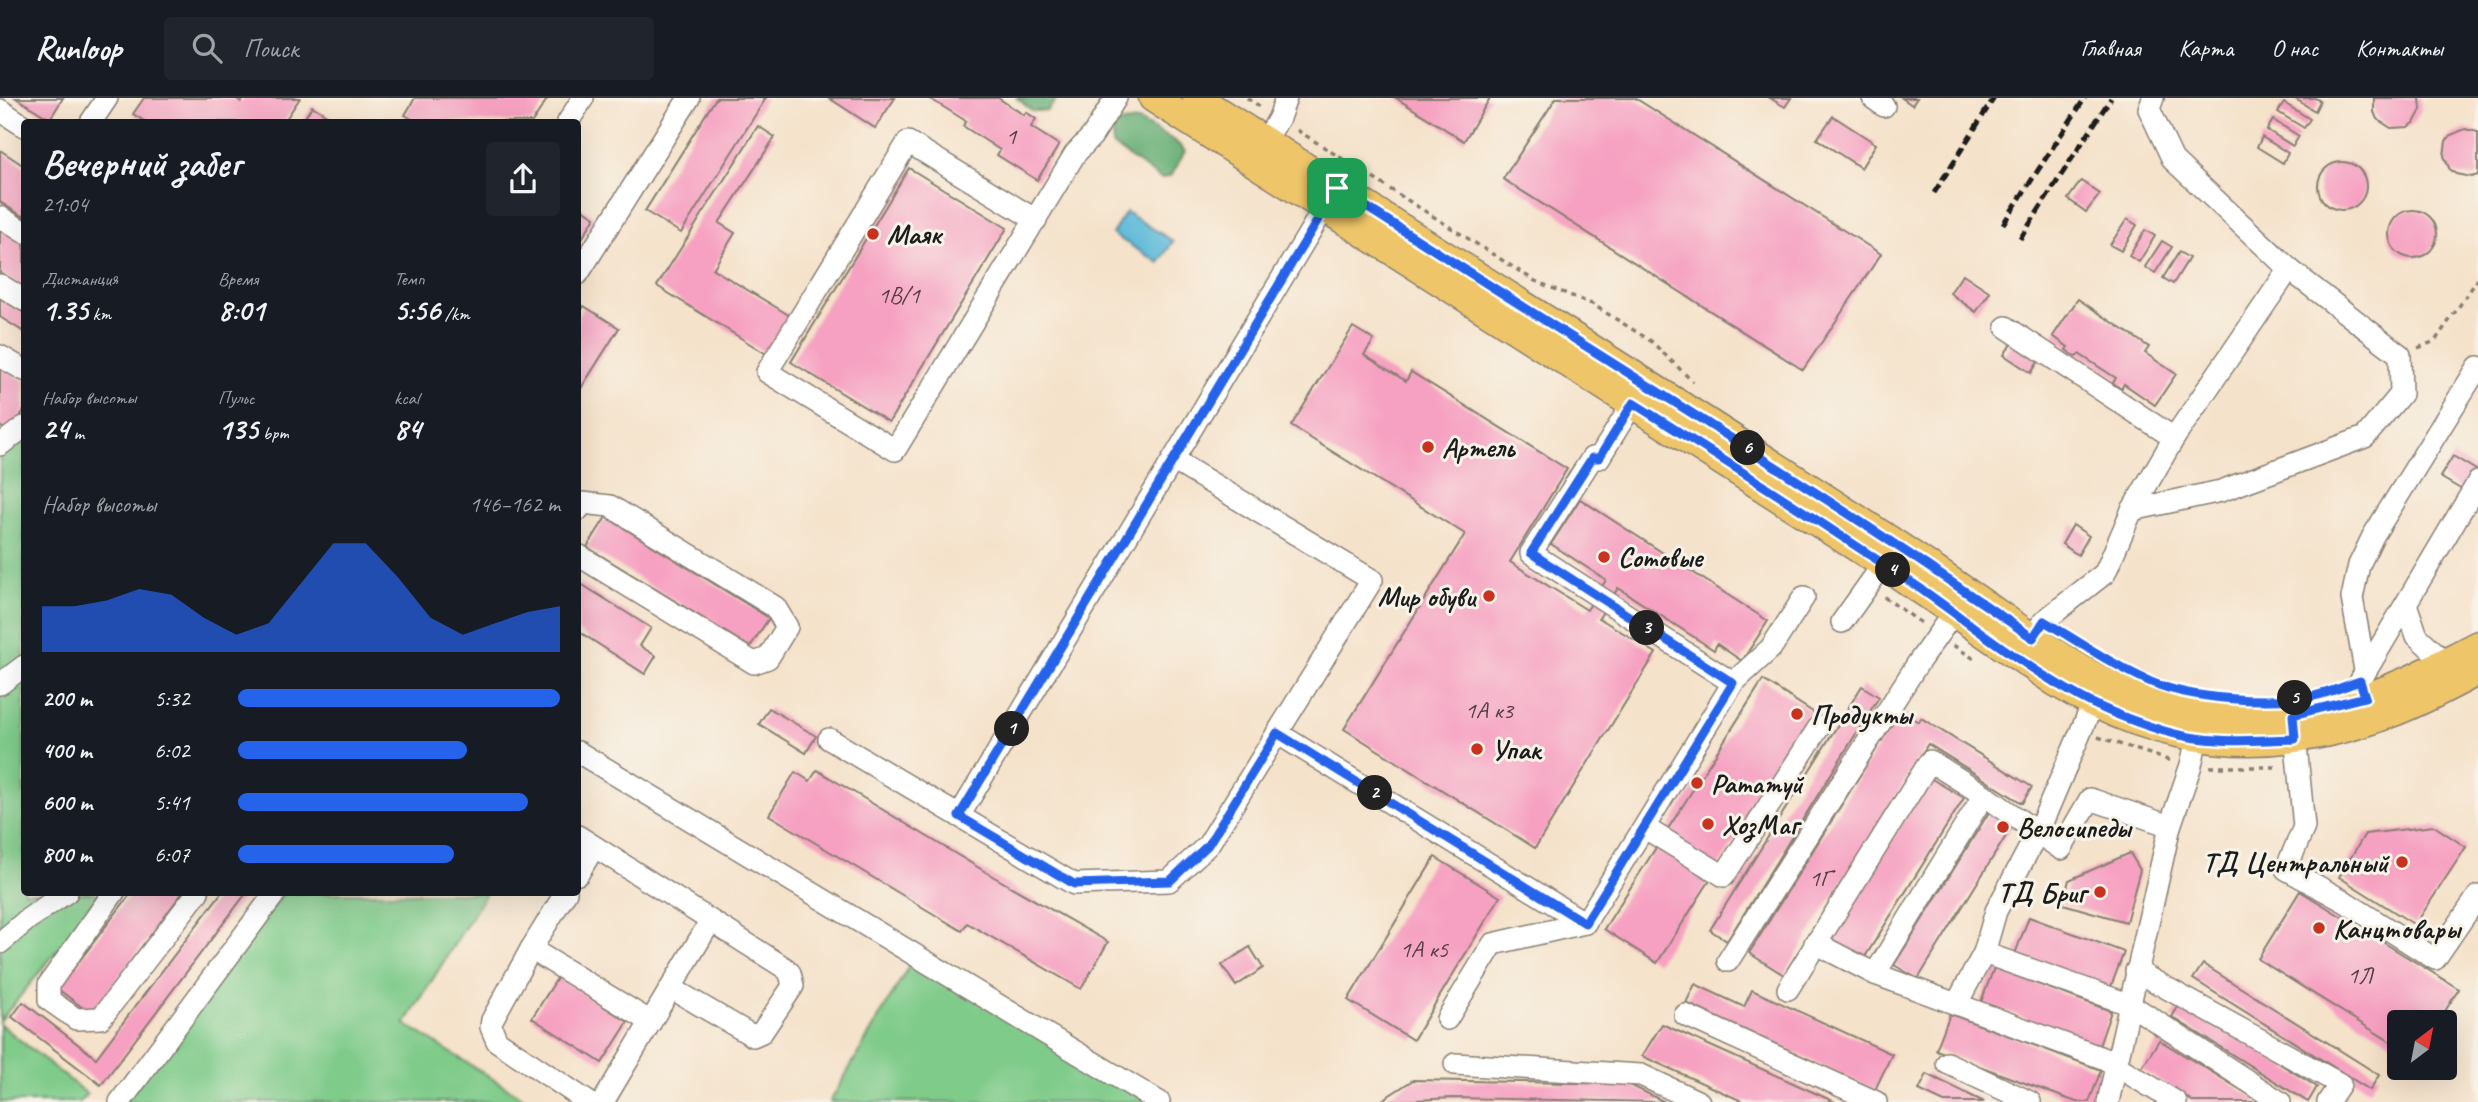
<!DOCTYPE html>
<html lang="ru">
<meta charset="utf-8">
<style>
body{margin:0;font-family:Caveat,sans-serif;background:#20242c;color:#f1f3f6;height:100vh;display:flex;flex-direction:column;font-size:26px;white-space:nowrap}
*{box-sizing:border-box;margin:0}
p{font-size:23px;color:#9ea1a6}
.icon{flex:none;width:38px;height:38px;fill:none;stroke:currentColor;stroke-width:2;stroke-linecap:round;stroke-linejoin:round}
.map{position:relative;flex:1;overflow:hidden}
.sheet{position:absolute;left:21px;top:21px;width:560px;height:777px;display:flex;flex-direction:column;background:#171b24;border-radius:7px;box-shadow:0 7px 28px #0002}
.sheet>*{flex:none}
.needle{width:46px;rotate:32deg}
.controls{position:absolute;left:2387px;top:912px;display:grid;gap:14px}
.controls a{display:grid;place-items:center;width:70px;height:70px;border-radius:7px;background:#171b24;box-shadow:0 7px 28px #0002;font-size:35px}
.pin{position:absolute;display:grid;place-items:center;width:60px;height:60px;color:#fff;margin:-30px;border-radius:14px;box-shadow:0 4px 10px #0006}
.km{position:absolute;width:35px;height:35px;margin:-18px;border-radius:50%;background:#222;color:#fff;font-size:19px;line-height:35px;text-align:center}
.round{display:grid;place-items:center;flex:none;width:74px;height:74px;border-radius:7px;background:#20242c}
.head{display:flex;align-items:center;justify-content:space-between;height:119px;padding:0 21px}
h1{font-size:38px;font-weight:700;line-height:52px}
.stats{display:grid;grid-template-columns:repeat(3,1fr);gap:10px;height:119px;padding:7px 21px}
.stats div{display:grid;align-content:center}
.stats b{font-size:30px;font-weight:700}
.stats small{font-size:19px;font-weight:400}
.stats p{font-size:19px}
.chart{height:196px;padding:14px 21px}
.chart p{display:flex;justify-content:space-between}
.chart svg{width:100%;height:126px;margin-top:7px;fill:#2563eb;opacity:.7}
ul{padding:0 21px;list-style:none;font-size:23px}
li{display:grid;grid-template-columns:112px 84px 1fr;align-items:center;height:52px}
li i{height:18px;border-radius:9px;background:#2563eb}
header{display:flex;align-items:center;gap:42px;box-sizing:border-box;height:98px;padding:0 35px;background:#171b24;border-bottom:2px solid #363941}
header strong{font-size:33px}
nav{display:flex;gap:38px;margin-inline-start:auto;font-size:24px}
.search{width:490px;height:63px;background:#20242c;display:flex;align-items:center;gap:18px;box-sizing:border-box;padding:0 24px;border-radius:7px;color:#9ea1a6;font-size:26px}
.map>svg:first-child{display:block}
</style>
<header>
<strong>Runloop</strong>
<div class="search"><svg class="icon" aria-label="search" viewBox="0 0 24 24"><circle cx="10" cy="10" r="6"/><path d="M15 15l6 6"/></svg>Поиск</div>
<nav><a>Главная</a><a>Карта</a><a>О нас</a><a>Контакты</a></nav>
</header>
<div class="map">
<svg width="2478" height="1004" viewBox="0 0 2478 1004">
<rect width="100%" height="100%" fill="#f7f3e8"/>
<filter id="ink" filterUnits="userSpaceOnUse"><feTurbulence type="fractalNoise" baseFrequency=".0143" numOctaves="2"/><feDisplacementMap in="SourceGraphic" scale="14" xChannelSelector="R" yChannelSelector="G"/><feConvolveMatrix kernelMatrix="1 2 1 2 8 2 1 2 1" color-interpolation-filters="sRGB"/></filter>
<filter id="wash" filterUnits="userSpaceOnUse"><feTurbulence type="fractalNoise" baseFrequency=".00686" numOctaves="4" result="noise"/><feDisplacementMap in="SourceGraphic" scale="28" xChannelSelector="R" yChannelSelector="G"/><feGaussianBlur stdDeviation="1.57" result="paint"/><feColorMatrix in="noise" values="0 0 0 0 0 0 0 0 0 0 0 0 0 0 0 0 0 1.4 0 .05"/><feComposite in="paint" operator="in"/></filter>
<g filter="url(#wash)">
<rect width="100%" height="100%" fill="#f5e2ca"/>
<g fill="#7fcb8a" stroke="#4e7453" stroke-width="2">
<path d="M24,340v454l80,1 -104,128v-566z"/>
<path d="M283,795h203l-81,131 125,78h-405z"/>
<path d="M913,861l236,143h-319z"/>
<path d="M0,926l87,70 -8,8h-79z"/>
</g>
<g fill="#67af76" stroke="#426649" stroke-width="2">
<path d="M1017,0h41l-11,13h-15z"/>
<path d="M1139,23l36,20 10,10 -13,24 -11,4 -49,-34 2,-21z"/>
</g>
<path fill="#5cb9da" stroke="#3c6a7b" stroke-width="2" d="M1126,114l47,29 -14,22 -47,-29z"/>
<g id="blocks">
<g fill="#f6a1c1">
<path d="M16,0h47l-13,21z"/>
<path d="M144,0h92l5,4 3,-4h56l-16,24h-138l-13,-8z"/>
<path d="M415,0h133l-16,24h-115l-12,-7z"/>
<path d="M716,0h50l-85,135 -36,-22z"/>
<path d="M829,0h66l-20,30z"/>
<path d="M929,0h69l26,17 2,-3 10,7 -5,8 28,18 -22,35 -40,-25 3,-5 -37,-24 3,-5z"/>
<path d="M1396,0h94l-26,43z"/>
<path d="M1556,0h79l246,156 -78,116 -300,-191z"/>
<path d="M1770,0h21l-6,9z"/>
<path d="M1902,0h15l-5,7z"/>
<path d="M2294,0h21l5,3 -5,10z"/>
<path d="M2374,0h46l1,12 -7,13 -6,4 -17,1 -14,-9 -3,-7z"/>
<path d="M2284,5l26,16 -6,9 -26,-16z"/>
<path d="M312,8l26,16h-36z"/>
<path d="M1833,18l43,28 -15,24 -44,-29z"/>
<path d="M2273,22l26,16 -6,10 -26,-16z"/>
<path d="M758,28l17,11 -56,86 16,10 -22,36 79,48 -24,38 -111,-69z"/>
<path d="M2465,31l13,3v43l-7,2 -15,-3 -6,-4 -6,-14 2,-15 5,-6z"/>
<path d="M2262,39l26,16 -5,10 -26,-16z"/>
<path d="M0,52l24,16v51l-24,-15z"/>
<circle cx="2342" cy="88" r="24"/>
<path d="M909,70l98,60 -118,194 -98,-60z"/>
<path d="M2081,83l19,13 -14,18 -18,-13z"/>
<path d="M578,108l17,11 -17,28z"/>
<circle cx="2413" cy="136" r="24"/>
<path d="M2127,121l10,6 -16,26 -11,-6z"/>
<path d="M0,130l24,15v45l-24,-15z"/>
<path d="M2145,132l10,6 -16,26 -10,-6z"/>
<path d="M2162,143l10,6 -17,26 -10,-6z"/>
<path d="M2179,154l10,6 -16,26 -10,-6z"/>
<path d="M1963,176l27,18 -14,20 -26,-19z"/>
<path d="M0,200l24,15v19l-24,-15z"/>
<path d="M2078,201l71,48 -4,6 31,21 -21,31 -31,-21 -3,5 -8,-6 3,-5 -37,-24 -3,3 -10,-7 2,-3 -15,-11z"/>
<path d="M584,208l35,22 -41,65v-77z"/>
<path d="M1353,229l21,13 -10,15 42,26 5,-9 156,97 -57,93 77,48 19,-30 -55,-36 29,-45 188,122 -26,40 -25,-17 -3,6 -96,-62 -19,30 57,35 -121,195 -191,-119 121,-195 -174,-108z"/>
<path d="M2013,243l27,18 -9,14 -27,-18z"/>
<path d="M0,268l24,15v29l-14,23 -10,-7z"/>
<path d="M2453,358l23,14 -12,21 -24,-14z"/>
<path d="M606,419l163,101 -19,29 -163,-100z"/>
<path d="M2073,427l16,11 -11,19 -16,-11z"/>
<path d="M578,484l73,46 -11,18 16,10 -11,18 -67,-43z"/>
<path d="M1763,582l53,34 -159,249 -53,-34z"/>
<path d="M1862,588l17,11 -152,244 -17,-11z"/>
<path d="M769,610l47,28 -10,17 -47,-29z"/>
<path d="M1900,613l19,11 2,-4 111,69 -10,16 -94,-59 -144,231 -35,-22z"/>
<path d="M817,672l177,107 114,65 -27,47 -114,-66 -5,8 -193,-116 26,-43 15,9z"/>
<path d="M1930,680l34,20 -101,162 -33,-21z"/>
<path d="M1991,711l23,14 -96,156 -24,-14z"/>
<path d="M2434,728l32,21 -51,78 -76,-48 26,-43z"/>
<path d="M2130,755l10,17 -14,52 -63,-18 6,-24z"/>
<path d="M1435,759l65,40 -87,143 -65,-40z"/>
<path d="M2300,793l159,98 -21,33h-39v25l-141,-88z"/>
<path d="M132,794h51l-92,122 -33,-25z"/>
<path d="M222,794h25l-146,193 -89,-68 11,-15 73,56z"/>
<path d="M2029,819l95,35 -14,37 -95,-35z"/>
<path d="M1250,849l13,21 -27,18 -14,-21z"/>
<path d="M2203,866l176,111 -9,15 -177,-111z"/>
<path d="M1994,870l117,43 -12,35 -118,-44z"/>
<path d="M558,879l70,45 -26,41 -70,-45z"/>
<path d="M1695,886l49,23 8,-17 140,64 -17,36 -189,-87z"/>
<path d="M2181,904l136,85 -9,15 -136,-85z"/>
<path d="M1950,916l151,56 -12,32h-13l-140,-52z"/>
<path d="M1662,926l173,78h-91l-102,-46z"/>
<path d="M2159,942l102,62h-67l-53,-33z"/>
<path d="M1927,976l57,28h-40l-25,-12z"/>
<path d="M1413,982l215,4 37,18 -213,-4 -73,4z"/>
</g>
</g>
</g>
<g filter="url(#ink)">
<use href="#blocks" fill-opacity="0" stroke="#887f73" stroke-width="2"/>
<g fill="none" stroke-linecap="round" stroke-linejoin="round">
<defs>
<g id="minor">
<path d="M1873,0l11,8"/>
<path d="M0,12l24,16"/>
<path d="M91,24l16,-24"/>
<path d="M568,24l15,-24"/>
<path d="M1259,54l20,-34 7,-20"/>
<path d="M0,119l24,15"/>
<path d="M1036,122l-128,-78 -141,230 128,78 180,-296 17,-18 24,-38"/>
<path d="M578,176l111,-176"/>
<path d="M0,187l24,15"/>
<path d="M2006,229l168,111"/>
<path d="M0,258l24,14"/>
<path d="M1633,305l-34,55h-7l-61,95 202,130"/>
<path d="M0,347l24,-18"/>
<path d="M578,412l4,-7 28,3 165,101 12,20 -19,31 -14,5 -176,-108"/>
<path d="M2132,412l89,-19 144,-54 36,-43 -1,-39 -111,-86 -116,-109 -24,-51 4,-11"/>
<path d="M2406,506l11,32 28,26"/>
<path d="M1842,524l50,-70"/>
<path d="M2024,552l20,-29 61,-48 27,-63 42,-72 115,-169"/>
<path d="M2365,572l-13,-72 7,-33 14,-29 105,-169"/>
<path d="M0,586l24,-18"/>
<path d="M2370,613l-10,-30 118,-199"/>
<path d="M2294,626l10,103 -18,42 58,32 91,58 43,-63"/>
<path d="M1277,635l308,190"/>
<path d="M829,641l245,145 95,-3 39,-36 164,-265 -199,-120"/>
<path d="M578,654l581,350"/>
<path d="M959,718l373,-621"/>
<path d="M1645,730l79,48 95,-149"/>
<path d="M578,738l207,132 5,5 3,13 -31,46 -9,4 -82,-48"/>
<path d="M578,776l16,-27"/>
<path d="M114,794l-65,92v16l27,19 25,-1 97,-126"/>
<path d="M566,794l-35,57 -39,71 -1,7 6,14 91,61"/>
<path d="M0,845l28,-24 39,-27"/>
<path d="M1815,845l60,31 230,85 71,43"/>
<path d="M531,851l120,73"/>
<path d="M1984,855l147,52 149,97"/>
<path d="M1728,863l190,-298 43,-61"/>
<path d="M2136,873l204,113 -12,18"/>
<path d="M1875,876l109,-179"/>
<path d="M1788,891l142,-228 54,34 77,54 29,-50 80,27"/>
<path d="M1957,905l27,-50 12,-42 42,-79 55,-129"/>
<path d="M1685,917l191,87"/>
<path d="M1447,921l46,-75 92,-21 148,-240 38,-35 33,-51"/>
<path d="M1947,965l83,39"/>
<path d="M1455,966l186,11 58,27"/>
<path d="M120,1004l156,-210"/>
<path d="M603,1004l107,-180"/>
<path d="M2108,1004l62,-276 21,-61 6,-27"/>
</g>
<g id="major">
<path d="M1153,0l730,466 171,117c107,66 214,78 332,34 32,-12 62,-28 92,-44"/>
<path d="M1197,0c212,136 426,269 637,406 45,29 91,59 135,90 74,50 144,108 235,121 68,10 139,-5 201,-33 25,-11 49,-25 73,-37"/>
</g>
</defs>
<use href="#minor" stroke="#887f73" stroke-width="24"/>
<use href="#major" stroke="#887f73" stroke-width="31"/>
<g stroke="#887f73" stroke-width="3.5" stroke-dasharray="5 5" stroke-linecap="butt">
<path d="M1247,0l14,9"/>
<path d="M1297,32l238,151 57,23 59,37 42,41"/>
<path d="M2418,250l17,-7 43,-62"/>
<path d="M1884,499l37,26"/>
<path d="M1953,547l23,15"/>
<path d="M2098,639l73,24"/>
<path d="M2210,669h69"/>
</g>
<use href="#minor" stroke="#fff" stroke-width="21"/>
<use href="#major" stroke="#eec569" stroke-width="28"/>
<g stroke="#1c1c1c" stroke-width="5" stroke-dasharray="10 5" stroke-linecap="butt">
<path d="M1934,95l60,-95"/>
<path d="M2003,126l82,-126"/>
<path d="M2020,141l91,-141"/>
</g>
</g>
</g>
<g fill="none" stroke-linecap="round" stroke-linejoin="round" filter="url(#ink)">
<defs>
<path id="route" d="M1337,90c232,150 469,292 696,450l11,-17c35,21 69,44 107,61 40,17 110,21 152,16 19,-2 39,-11 57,-17l5,16 -72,18 2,24c-44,2 -89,5 -131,-8 -29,-9 -58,-20 -84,-34 -57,-31 -109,-73 -162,-110 -94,-63 -189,-124 -285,-184l-34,55h-7l-61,95 202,130 -148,240 -308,-190 -69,112 -38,36 -96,3 -115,-68z"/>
</defs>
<use href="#route" stroke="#fff" stroke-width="14"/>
<use href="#route" stroke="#2563eb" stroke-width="9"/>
</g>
<g fill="#c8321e" stroke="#f7f3e8" stroke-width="2.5">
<circle cx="873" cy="136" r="7"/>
<circle cx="1428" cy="349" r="7"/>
<circle cx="1604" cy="459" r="7"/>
<circle cx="1489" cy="498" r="7"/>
<circle cx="1797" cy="616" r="7"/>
<circle cx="1477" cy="651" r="7"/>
<circle cx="1697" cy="685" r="7"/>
<circle cx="1708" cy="726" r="7"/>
<circle cx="2003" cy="729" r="7"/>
<circle cx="2402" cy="764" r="7"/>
<circle cx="2100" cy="794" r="7"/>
<circle cx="2319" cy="830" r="7"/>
</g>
<g text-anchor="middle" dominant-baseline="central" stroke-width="6" stroke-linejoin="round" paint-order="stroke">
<g font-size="24" fill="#523d45">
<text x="1011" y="38">1</text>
<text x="899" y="197">1В/1</text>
<text x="1489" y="612">1А к3</text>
<text x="1820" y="780">1Г</text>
<text x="1424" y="851">1А к5</text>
<text x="2360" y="877">1Л</text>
</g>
<g font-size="28" font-weight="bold" fill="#1c1c1c" stroke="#f7f3e8" text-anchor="start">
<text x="887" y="136">Маяк</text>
<text x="1442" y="349">Артель</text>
<text x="1618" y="459">Сотовые</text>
<text x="1475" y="498" text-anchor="end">Мир обуви</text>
<text x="1811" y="616">Продукты</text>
<text x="1491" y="651">Упак</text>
<text x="1711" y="685">Рататуй</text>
<text x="1722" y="726">ХозМаг</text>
<text x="2017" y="729">Велосипеды</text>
<text x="2388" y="764" text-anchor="end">ТД Центральный</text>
<text x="2086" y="794" text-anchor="end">ТД Бриг</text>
<text x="2333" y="830">Канцтовары</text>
</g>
</g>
</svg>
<div class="controls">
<a><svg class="needle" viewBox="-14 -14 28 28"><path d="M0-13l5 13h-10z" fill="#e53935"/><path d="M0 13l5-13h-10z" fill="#9ea1a6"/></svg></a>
</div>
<div class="pin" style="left:1337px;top:90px;background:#1e9e55"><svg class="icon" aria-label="arrive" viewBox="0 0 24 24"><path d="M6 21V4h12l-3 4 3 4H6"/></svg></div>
<b class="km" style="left:1012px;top:631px">1</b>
<b class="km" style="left:1375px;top:695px">2</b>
<b class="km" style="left:1647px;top:530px">3</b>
<b class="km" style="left:1893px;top:472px">4</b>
<b class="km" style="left:2295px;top:600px">5</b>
<b class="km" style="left:1748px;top:350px">6</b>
<section class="sheet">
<div class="head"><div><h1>Вечерний забег</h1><p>21:04</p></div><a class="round"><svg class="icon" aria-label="share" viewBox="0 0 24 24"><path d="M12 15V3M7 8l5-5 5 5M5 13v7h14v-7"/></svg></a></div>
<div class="stats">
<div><p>Дистанция</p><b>1.35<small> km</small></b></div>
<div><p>Время</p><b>8:01</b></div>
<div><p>Темп</p><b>5:56<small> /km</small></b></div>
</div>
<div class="stats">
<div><p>Набор высоты</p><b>24<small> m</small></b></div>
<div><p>Пульс</p><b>135<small> bpm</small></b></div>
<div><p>kcal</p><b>84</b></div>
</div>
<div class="chart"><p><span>Набор высоты</span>146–162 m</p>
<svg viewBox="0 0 160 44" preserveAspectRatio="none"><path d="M0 44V28L10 28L20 26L30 22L40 24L50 32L60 38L70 34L80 20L90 6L100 6L110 18L120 32L130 38L140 34L150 30L160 28V44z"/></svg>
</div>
<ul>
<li><b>200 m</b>5:32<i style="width:100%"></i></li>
<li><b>400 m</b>6:02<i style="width:71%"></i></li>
<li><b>600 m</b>5:41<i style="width:90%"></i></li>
<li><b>800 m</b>6:07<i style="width:67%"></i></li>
</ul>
</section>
</div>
